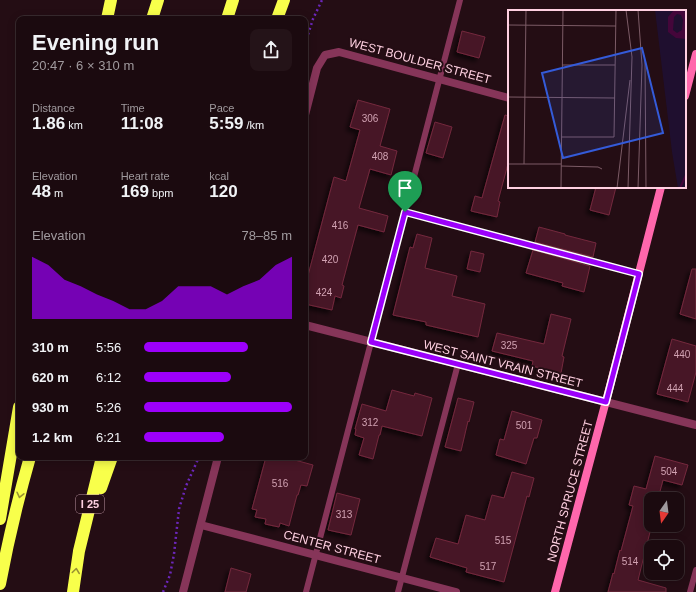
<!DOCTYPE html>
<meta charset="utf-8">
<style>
body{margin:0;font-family:Arial,sans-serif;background:#241318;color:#f1f3f6;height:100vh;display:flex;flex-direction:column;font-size:15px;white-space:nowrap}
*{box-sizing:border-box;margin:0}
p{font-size:13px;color:#a09a9e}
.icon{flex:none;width:22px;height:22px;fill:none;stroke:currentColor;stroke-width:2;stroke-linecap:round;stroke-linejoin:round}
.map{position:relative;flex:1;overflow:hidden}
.panel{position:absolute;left:16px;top:16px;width:292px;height:444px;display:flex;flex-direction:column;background:#1b0a0f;border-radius:8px;box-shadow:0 2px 10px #0003,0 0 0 1px #392b2f}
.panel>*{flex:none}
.needle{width:26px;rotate:194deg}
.tools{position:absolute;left:644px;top:492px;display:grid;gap:8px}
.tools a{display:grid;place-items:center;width:40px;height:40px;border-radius:8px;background:#1b0a0f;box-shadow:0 2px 10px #0003,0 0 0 1px #392b2f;font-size:20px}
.pin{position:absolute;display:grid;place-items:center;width:34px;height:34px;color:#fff;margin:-41px -17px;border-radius:50% 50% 50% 0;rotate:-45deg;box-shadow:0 0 4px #0007}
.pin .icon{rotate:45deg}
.round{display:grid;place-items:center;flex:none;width:42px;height:42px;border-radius:8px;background:#241318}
.summary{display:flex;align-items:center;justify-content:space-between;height:68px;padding:0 16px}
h1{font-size:22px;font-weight:700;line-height:30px}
.figures{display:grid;grid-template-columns:repeat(3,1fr);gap:6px;height:68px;padding:4px 16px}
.figures div{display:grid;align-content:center}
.figures b{font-size:17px;font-weight:700}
.figures small{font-size:11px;font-weight:400}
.figures p{font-size:11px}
.chart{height:112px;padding:8px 16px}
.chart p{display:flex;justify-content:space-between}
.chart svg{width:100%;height:72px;margin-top:4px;fill:#9c00fb;opacity:.7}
ul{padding:0 16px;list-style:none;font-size:13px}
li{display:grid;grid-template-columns:64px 48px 1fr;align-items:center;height:30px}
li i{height:10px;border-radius:5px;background:#9c00fb}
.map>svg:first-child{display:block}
</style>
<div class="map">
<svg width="696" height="592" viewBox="0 0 696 592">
<defs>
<filter id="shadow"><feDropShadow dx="-3.5" dy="3.5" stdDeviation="2" flood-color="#0009"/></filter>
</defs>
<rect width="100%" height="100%" fill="#240d14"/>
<g fill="#471825" stroke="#74283e" filter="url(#shadow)">
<path d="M462,31l23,6 -6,21 -22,-6z"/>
<path d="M358,100l32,9 -10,37 17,5 -6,24 -21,-6 -11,39 29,8 -4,16 -26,-7 -16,60 2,1 -3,12 -6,-2 -3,14 -27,-6v-17l29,-110 12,4 14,-51 -10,-3z"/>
<path d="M505,115l4,1v44l-11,41 2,1 -3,15 -26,-6 4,-15 7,2z"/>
<path d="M435,122l17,5 -9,31 -17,-5z"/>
<path d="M596,187h20l-7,28 -19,-5z"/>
<path d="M539,227l26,7v1l31,8 -3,14 -58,-15z"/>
<path d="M417,234l15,4 -7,30 32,8 -5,20 33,8 -7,33 -52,-12v-3l-33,-7 17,-68 3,1z"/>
<path d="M533,250l57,16 -6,26 -22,-6 1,-3 -37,-10z"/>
<path d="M471,251l13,3 -4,18 -13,-3z"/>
<path d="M692,269h4v50l-16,-5z"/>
<path d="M551,314l20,5 -9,37 2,1 -3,16 -29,-7 1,-5 -41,-10 5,-18 47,11z"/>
<path d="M672,339l24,7v26l-8,30 -31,-8z"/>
<path d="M392,390l22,6 1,-3 17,5 -10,38 -40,-10 -2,9h-1l-6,24 -14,-4 5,-17 -9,-3 1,-6h-1l7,-25 24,7z"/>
<path d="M458,398l16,4 -5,20 -1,-1 -7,30 -16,-4z"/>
<path d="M512,411l30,9 -5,18h-3l-8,26 -30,-9 4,-16 4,1z"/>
<path d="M655,456l33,9 -6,20 -19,-5 -5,19h-7v29l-13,52 28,8v4h-58l5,-19 1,1 6,-24 1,1 12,-45 -4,-1 5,-19 12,3z"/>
<path d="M266,457h25v2l22,6 -6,21 -6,-1 -3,10h-1l-8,31 -9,-3 -1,4 -14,-3 1,-5 -11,-2 2,-7 -5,-1z"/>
<path d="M512,472l22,6 -5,19 -2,-1 -23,86 -38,-10 1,-4 -37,-11 6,-19 22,6 8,-29 19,5 7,-25 12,3z"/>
<path d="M337,493l23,6 -9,36 -23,-5z"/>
<path d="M231,568l20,6 -5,18h-21z"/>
</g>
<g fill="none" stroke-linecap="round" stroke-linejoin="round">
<g stroke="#6c27bc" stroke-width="2.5" stroke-dasharray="2 3" stroke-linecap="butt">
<path d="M305,44l8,-25 9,-19"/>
<path d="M163,592l7,-17 4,-21 5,-45 7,-23 13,-29"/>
</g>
<g stroke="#863559" stroke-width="6">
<path d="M405,212l234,62"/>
<path d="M306,592l154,-592"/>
<path d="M398,592l60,-228"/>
<path d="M690,592l6,-22"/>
</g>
<g stroke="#863559" stroke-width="8">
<path d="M305,115l12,-47 8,-13 14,-3 170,46"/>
<path d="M305,325l391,100"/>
<path d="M201,525l255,67"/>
<path d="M183,592l35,-135"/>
</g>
<g stroke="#ff67ac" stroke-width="8">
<path d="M685,96l11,-42"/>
<path d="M555,592l55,-206 51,-199"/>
</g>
<g stroke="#f8ff4b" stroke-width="12">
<path d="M107,19l4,-19"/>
<path d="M152,19l6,-19"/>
<path d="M227,19l6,-19"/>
<path d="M277,19l7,-19"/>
<path d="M101,488l11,-31"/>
<path d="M0,519l19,-112"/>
<path d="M0,584c8,-43 18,-85 30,-127"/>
<path d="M73,592l6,-41 23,-94"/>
</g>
</g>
<defs><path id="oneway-chevron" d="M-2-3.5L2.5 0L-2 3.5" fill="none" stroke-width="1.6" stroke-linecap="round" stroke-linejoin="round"/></defs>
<g stroke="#999232">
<use href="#oneway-chevron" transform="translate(20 495) rotate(103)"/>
<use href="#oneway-chevron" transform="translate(76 571) rotate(-82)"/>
</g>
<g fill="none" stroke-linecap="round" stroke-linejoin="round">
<defs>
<path id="route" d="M405,212l234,62 -33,128 -235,-60z"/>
</defs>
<use href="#route" stroke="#fff" stroke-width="8"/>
<use href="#route" stroke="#9c00fb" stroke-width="5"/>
</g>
<g text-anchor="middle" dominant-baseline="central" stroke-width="4" stroke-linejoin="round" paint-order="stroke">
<g font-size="10" fill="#d1a2b2">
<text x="370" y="118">306</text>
<text x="380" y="156">408</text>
<text x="340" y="225">416</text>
<text x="330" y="259">420</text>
<text x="324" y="292">424</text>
<text x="509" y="345">325</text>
<text x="682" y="354">440</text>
<text x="675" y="388">444</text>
<text x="370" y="422">312</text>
<text x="524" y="425">501</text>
<text x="669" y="471">504</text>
<text x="280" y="483">516</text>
<text x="344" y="514">313</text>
<text x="503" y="540">515</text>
<text x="630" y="561">514</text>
<text x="488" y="566">517</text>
</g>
<rect fill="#240d14" stroke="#bd96a4" stroke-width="1" x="76" y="495" width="28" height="18" rx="3"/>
<g font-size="11" font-weight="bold" fill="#ffd0e1">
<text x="90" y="504">I 25</text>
</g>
<g font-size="12" fill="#ffd0e1" stroke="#240d14">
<text transform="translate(420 61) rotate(15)">WEST BOULDER STREET</text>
<text transform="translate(503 364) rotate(14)">WEST SAINT VRAIN STREET</text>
<text transform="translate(570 491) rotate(-75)">NORTH SPRUCE STREET</text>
<text transform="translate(332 547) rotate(15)">CENTER STREET</text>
</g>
</g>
<g transform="translate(508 10)">
<rect width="178" height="178" fill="#240d14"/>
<path d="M147,0h31v178h-8l-6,-36z" fill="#1f0f2f"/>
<path d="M166,0h9l3,3v26l-10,-1 -8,-6v-15zM169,4l4,1 2,5 -1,10 -5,3 -4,-3 1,-13z" fill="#44063a" fill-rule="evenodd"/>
<path fill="none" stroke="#44063a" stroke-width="2" d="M172,178l6,-13"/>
<path fill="none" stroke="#7c5b66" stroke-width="1" d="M118,0l6,47 -4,131M0,15l108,1M137,51l1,127M54,55h53M0,87l107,1M53,127h53l2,-127M0,154h16l2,-154M16,154h37M53,156l37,1 4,2M53,178l2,-178M109,178l13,-108M130,178l4,-123 -4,-55"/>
<path fill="#345bd9" fill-opacity="0.15" stroke="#345bd9" stroke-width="2" d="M134,38l21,85 -100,25 -21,-85z"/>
<rect width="178" height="178" fill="none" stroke="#ffd0e1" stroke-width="2"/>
</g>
</svg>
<div class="tools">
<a><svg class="needle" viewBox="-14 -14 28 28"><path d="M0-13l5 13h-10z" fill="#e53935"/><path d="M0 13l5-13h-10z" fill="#a09a9e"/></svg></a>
<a><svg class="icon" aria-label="locate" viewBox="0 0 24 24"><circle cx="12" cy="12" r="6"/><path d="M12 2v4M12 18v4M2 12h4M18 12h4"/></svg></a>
</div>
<div class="pin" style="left:405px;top:212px;background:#1e9e55"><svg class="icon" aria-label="arrive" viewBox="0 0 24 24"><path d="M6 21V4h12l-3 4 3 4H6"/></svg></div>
<section class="panel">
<div class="summary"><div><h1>Evening run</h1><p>20:47 · 6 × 310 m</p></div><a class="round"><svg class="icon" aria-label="share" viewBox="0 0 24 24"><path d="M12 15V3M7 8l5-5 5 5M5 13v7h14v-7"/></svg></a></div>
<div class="figures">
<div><p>Distance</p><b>1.86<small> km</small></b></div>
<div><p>Time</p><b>11:08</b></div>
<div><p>Pace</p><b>5:59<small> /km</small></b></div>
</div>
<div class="figures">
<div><p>Elevation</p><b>48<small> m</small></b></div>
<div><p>Heart rate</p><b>169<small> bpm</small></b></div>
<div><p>kcal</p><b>120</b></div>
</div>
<div class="chart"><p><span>Elevation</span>78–85 m</p>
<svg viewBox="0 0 160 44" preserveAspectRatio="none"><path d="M0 44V6L10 11L20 20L30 24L40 29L50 33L60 38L70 38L80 33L90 24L100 24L110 24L120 29L130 24L140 20L150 11L160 6V44z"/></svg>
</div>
<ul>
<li><b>310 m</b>5:56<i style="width:70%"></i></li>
<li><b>620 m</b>6:12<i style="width:59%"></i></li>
<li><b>930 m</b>5:26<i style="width:100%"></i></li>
<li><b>1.2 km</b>6:21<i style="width:54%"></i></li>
</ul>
</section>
</div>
